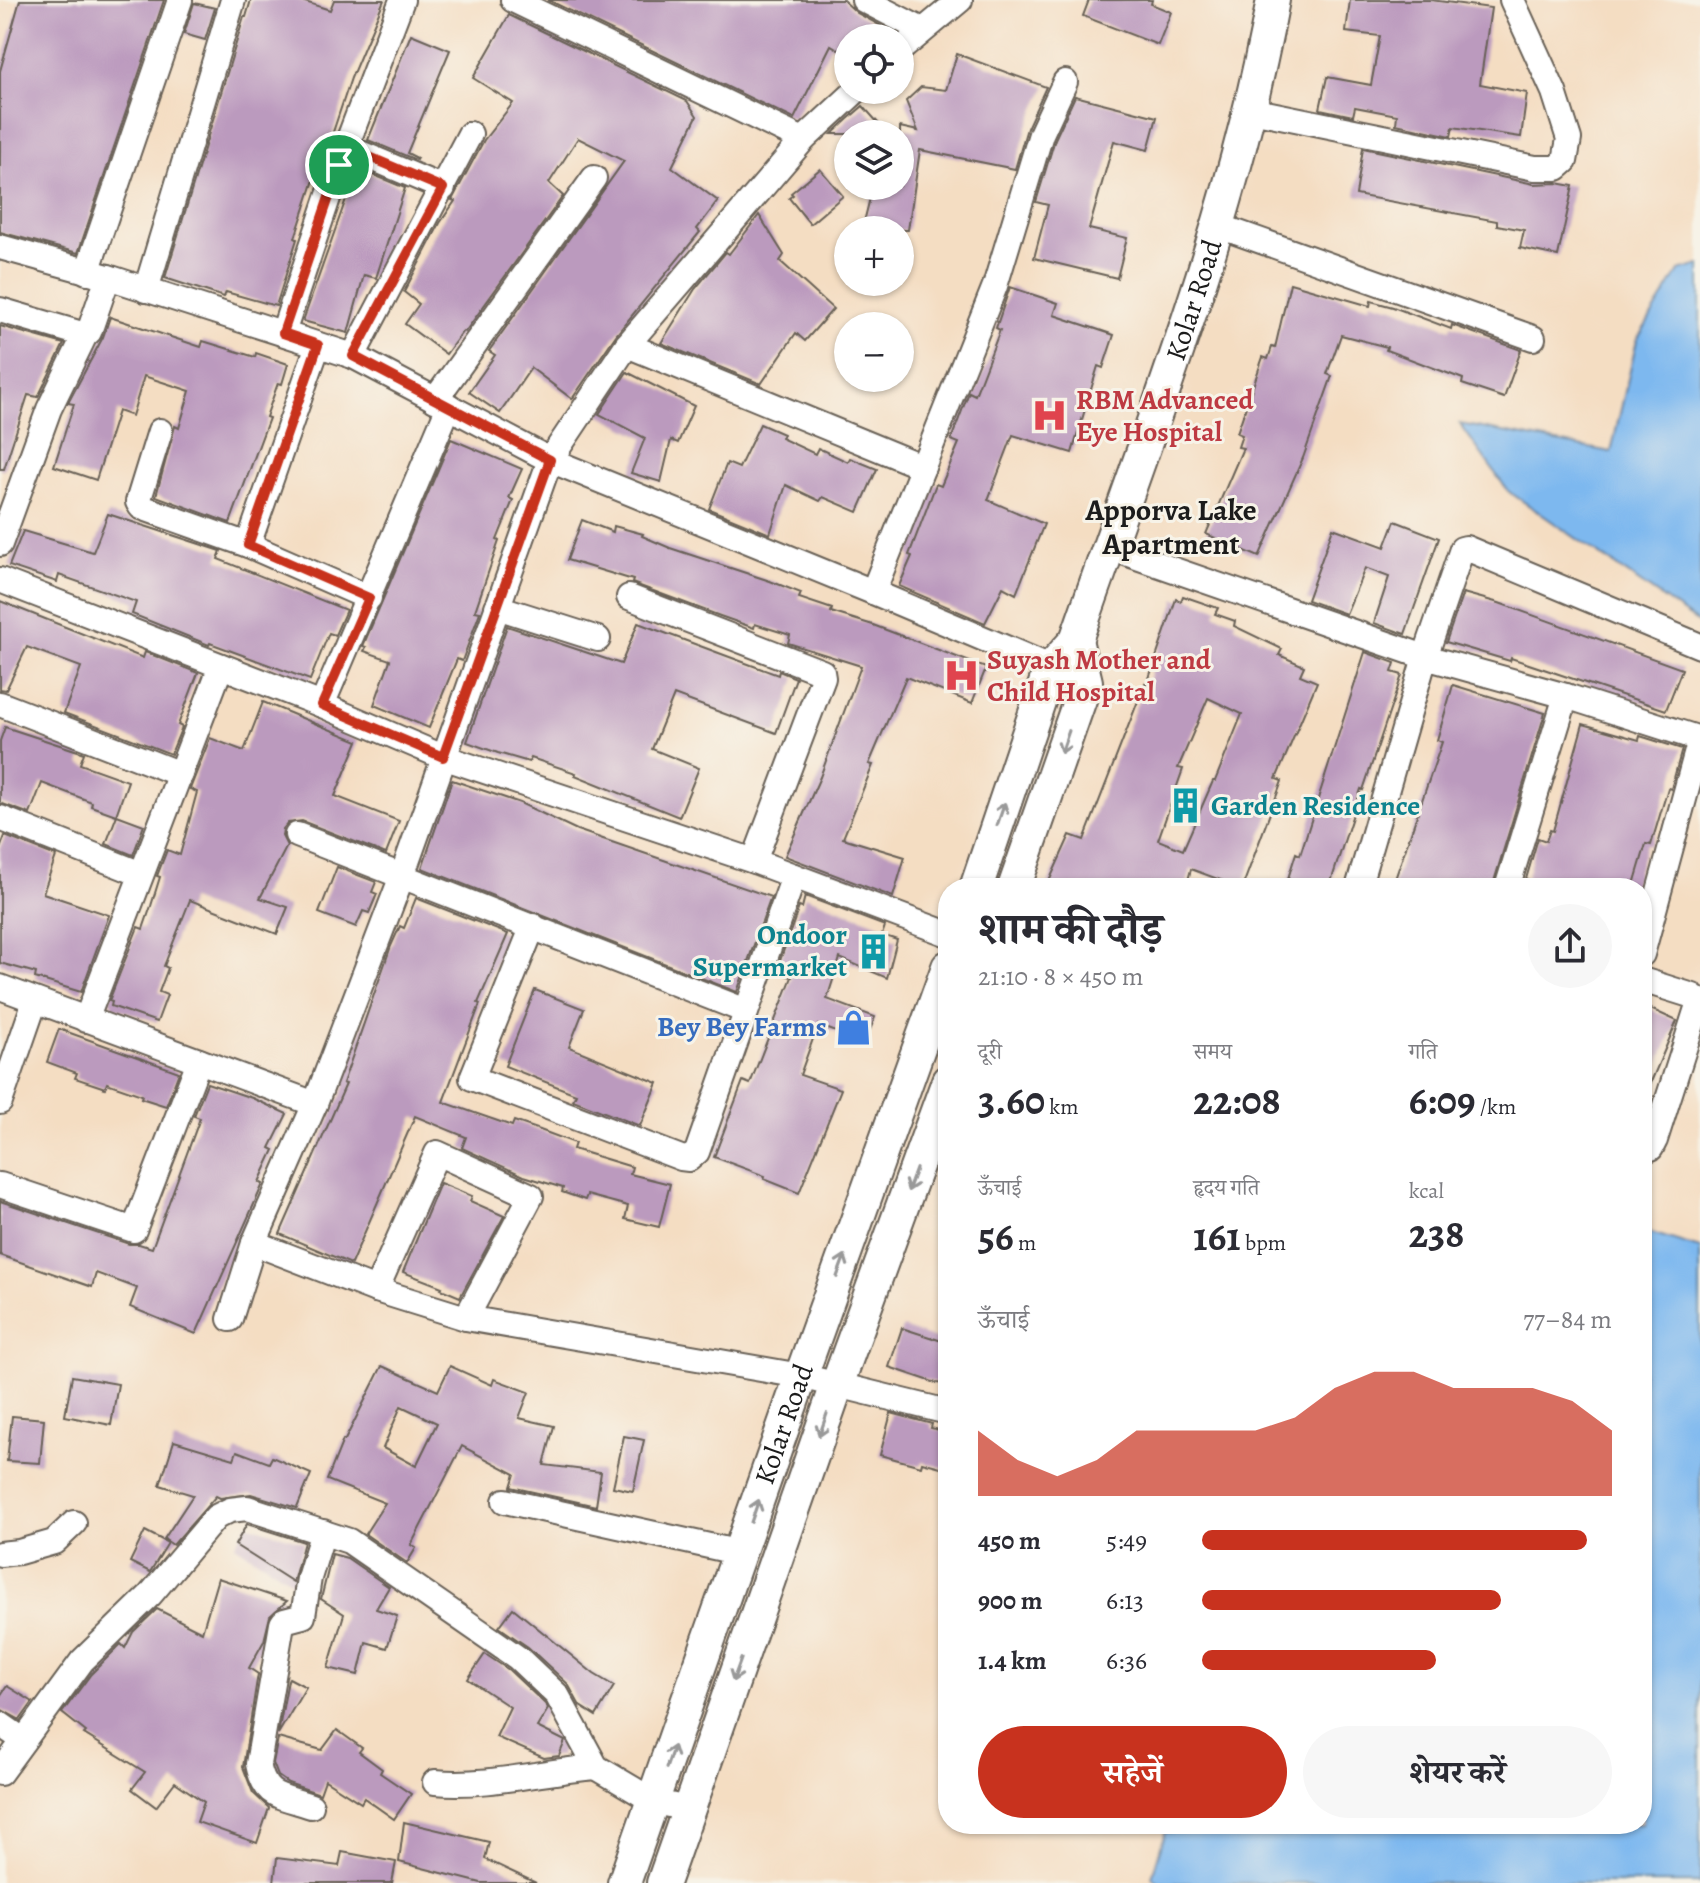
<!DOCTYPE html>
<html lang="hi">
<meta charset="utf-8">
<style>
body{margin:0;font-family:Alegreya,"Noto Serif Devanagari",serif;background:#f7f7f7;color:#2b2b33;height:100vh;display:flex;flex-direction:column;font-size:30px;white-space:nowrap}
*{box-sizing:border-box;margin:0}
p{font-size:26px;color:#7c7c81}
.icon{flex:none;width:44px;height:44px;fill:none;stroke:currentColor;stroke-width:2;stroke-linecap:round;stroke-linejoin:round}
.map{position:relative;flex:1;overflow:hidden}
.side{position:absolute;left:938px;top:878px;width:714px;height:956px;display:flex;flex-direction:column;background:#fff;border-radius:32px;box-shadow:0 2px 6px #0004}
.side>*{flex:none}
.tools{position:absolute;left:834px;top:24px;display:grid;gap:16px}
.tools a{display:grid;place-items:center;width:80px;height:80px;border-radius:50%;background:#fff;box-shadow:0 2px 6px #0004;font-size:40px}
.pin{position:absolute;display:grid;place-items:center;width:68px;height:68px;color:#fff;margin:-34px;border:4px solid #fff;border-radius:50%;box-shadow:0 2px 8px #0007}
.round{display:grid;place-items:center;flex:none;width:84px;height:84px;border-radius:42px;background:#f7f7f7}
.headline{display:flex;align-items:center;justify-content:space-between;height:136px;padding:0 40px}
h1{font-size:44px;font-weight:700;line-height:60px}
.stats{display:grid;grid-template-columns:repeat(3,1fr);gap:12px;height:136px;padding:8px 40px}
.stats div{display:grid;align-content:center}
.stats b{font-size:40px;font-weight:700}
.stats small{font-size:22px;font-weight:400}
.stats p{font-size:22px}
.chart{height:224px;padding:16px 40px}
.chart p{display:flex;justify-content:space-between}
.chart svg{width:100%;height:144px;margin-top:8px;fill:#c8321e;opacity:.7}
.button{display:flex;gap:16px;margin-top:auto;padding:16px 40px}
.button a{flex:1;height:92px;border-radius:48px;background:#c8321e;color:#fff;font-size:32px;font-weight:700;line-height:92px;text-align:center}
.button a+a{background:#f7f7f7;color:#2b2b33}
ul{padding:0 40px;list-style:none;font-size:26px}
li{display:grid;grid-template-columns:128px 96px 1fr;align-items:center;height:60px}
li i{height:20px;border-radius:10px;background:#c8321e}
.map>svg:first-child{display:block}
</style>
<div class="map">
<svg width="1700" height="1883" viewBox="0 0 1700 1883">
<rect width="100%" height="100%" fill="#f7f3e8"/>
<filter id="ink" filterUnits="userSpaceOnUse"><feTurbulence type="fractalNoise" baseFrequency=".0125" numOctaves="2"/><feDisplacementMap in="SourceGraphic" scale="16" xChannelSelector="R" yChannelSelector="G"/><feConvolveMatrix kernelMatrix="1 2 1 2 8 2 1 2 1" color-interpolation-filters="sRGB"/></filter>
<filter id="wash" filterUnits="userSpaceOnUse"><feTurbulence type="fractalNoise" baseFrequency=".006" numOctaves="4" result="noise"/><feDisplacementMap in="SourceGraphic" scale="32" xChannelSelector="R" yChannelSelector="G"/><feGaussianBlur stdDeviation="1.8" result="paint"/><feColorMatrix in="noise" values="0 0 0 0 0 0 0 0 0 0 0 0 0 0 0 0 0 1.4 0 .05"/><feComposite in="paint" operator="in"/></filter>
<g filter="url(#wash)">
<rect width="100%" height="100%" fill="#f4ddc2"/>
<g fill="#7db8ef" stroke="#4c6a86" stroke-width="2">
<path d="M1700,265v359l-192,-133 -48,-67 151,28 26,-112 42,-69z"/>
<path d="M1642,1230l58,18v635h-539l-9,-6 13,-45h50l4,-8h423z"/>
</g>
<g id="blocks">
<g fill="#bb9abe" fill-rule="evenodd">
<path d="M20,0h144l-86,253 -78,-21v-161z"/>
<path d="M251,0h48l31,10 4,-10h50l-33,78 -20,60 -3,-1 -33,101 2,1 -21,67 -50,-14 -2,5 -59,-19 79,-261h2z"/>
<path d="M548,0h295l14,13 28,15 -6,10h-31v17l-17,-10 -37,74z"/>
<path d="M1089,0h63l-1,4 20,8 -13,33 -75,-29z"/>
<path d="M1350,0h81l60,8 -11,76 47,9 -6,44 -68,-10 -2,9 -55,-12 1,-9 -42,-8 -2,9 -33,-7 7,-32 44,8 9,-49 -34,-4z"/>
<path d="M194,3l21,5 -10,32 -21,-6z"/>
<path d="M509,15l178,86 10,15 -25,51 46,34 -21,28 3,3 -84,103 -44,64 -41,-31 -31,45 -31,-21 26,-37 -6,-4 135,-190 -46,-23 -29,45 14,13 -98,136 -2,-1 -17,23 -41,-30 14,-20 -15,-12 36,-69 15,-22 -3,-1 32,-60 29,-37 -40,-25z"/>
<path d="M411,34l39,16 -43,103 10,5 -1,2 -48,-20z"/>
<path d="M957,54l89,33 -19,41 -12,41 -95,-19 -12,80h-46l11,-44h27v-59l18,4 -12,-30 15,-14 25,3z"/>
<path d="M1075,96l82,21 -9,33 -34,-9 -25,88 38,9 -10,40 -83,-20 14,-53 -12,-3 19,-63z"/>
<path d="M863,106l25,28h-56l16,-15z"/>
<path d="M1363,148l171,36 23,-1 16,3 -15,70 -38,-8 4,-18 -27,-5v-4l-141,-26z"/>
<path d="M357,168l48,20 -29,90 -12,-3 -16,58 -45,-12z"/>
<path d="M820,169l23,27 -33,28 -21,-26 4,-3 -2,-2z"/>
<path d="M759,215l25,40 -4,6 53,48 -28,32 -9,-8 -35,51 -100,-41 34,-54 31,-37 3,2z"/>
<path d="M1290,283l80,23 1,-5 22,6 58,22 1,-4 69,25 -17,48 -42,-14 1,-5 -77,-29 1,-3 -46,-12 -14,39 5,2 -29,82 -44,99 -53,-23 37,-86 -5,-1 4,-12 -5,-2 26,-76 5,2 4,-12 3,1z"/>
<path d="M1010,287l48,16 -4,12 60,20 -11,33 -5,-2 -26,87 -59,-18 -25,65 56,24 -28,70 -13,-7 -18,36 -86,-37 13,-30 -3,-1 27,-71 5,2 18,-43 -8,-3 18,-48 6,3 25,-65 -4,-2z"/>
<path d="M110,317l91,30 2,-6 52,16 1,-4 32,11 -6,20 -4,-1 -12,34 3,1 -39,105 -74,-27 19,-70 4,2 11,-37 -46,-15 -12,40 -14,-5 -22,69 -42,-14 20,-62 -6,-1 35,-66z"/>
<path d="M0,326l64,18 -26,53 -10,-2 -24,74h-4z"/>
<path d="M627,372l67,34 -16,37 -7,-3 -10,42 -30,-9 14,-35 -46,-24z"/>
<path d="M760,424l23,10 -2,4 34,16 3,-6 30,14 2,-4 27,11 -19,43 -35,-15 -3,4 -34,-16 -16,49 -61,-25 18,-46 12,5z"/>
<path d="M451,439l71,30 -13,29 4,2 -16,40 2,1 -24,70 5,1 -18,49 -5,-2 -28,69 -55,-23 16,-45 -26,-9 2,-4 -3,-1z"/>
<path d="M108,514l113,37 -3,8 128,51 -11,25 -6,-2 -19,47 -100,-37 -1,2 -77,-31 4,-12 -77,-27 -2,7 -48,-16 14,-35 70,21z"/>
<path d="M582,520l31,12 1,-6 29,8 -1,2 28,12 100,33 31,12 -2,5 33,11 -1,3 42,13 113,43 -14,35 -66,-26 -37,87 4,1 -30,73 62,19 -12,40 -108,-41 35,-79 41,-111 -73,-23 2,-8 -35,-11 -1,4 -34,-12 -88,-33 1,-3 -66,-20z"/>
<path d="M1395,521l44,17 -34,96 -31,-11 15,-46 -24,-9 -19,46 -39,-14 26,-72 52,19z"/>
<path d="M1463,593l36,10 183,66 -16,41 -155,-52 -1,3 -64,-19z"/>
<path d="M1183,596l35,12 -3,6 20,7 -1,5 48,23 -3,6 25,11 -4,9 17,7 -41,97 6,2 -40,107 -51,-19 -5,19h-140l24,-53 14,5 61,-157 2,1 29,-85 5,2zM1208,698l34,16 -27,67h-2l-30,69 -25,-10 25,-71 -5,-1z"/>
<path d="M0,601l143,57 2,-6 53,21 -20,52 4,2 -11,27 -107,-41 17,-46 -54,-20 -21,43 -6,-1z"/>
<path d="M638,623l140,52 1,-4 17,7 -20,55 -102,-38 -22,54 47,19 -20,49 -104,-42 1,-2 -45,-15 -2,4 -31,-9 -31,-11 40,-116 114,38z"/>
<path d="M1365,652l30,11 -3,9 10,3 -16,47 -23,68 -2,-1 -32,99h-44l11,-35 4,2z"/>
<path d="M1453,685l92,28 -53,175h-100l50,-146 -5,-2z"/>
<path d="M263,702l95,39 -23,55 64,25 -13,33 -84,-33 -14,2 -5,6 -1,7 5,10 -27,52 28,9 -11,27 -87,-34 -26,66 4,2 -9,24 8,3 -10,27 -46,-16 1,-4 -3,-1 29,-74 5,2 8,-23 9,-29 -3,-1 10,-26 13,5 17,-63 -7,-3 20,-51 34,13z"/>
<path d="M1583,724l56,16 1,-4 42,13 -11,40 -3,-1 -17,57 -5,-1 -13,44h-99l1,-6 -9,-3 12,-41 8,3 4,-11 3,1z"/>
<path d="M5,727l79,26 -4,11 48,17 -12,34 -25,-9 1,-4 -50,-19 -12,31 -30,-11v-62z"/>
<path d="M452,780l68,23 57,27 194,67 -34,95 -315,-124z"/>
<path d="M117,815l27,10 -11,30 -27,-11z"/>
<path d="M5,836l51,20 -13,37 66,22 -28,77 -46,-14 1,-5 -36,-10v-114z"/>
<path d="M337,867l39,15 -4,10 5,2 -8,19 -6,-2 -7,16 -37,-14z"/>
<path d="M805,896l80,30 -3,9 15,5 -10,38 -47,-20 -13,41 48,18 -10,26 -47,-18 -18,50 41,14 -42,104 -35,-14 1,-3 -51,-19 29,-76 7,3 42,-107 -16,-5 23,-65 3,1z"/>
<path d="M416,898l92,36 -30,69 2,1 -37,98 69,24 2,-5 26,9 35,13 -2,6 59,18 -2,7 40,10 -11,43 -34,-8 3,-13 -41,-11 -2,5 -23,-8 1,-4 -39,-12 -62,-28 4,-11 -51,-21 -64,148 -71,-30 66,-150 -3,-1 48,-137 9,-20 4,2z"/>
<path d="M535,990l49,19 -15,38 89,36 -18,43 -67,-26 3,-6 -71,-28z"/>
<path d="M1642,1005l35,16 -35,82z"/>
<path d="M59,1029l120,43 -13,34 -25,-8 1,-3 -35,-12 -2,5 -30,-10 2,-5 -30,-11z"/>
<path d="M207,1083l45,15 35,16 -17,34 4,2 -15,32 4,2 -67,150 -66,-27 7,-19 -41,-15 -4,14 -92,-32v-54l129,43h10l13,4 48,-130 -6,-2z"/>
<path d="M440,1183l32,13 -2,5 34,15 -44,81 -19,-8 1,-2 -39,-15z"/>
<path d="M902,1328l46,15v41l-12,-1 -47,-16z"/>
<path d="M382,1366l56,25 12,-25 42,19 2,-6 35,13 -10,26 35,8 -10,39 57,7 -5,34 -85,-19 4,-13 -53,-28 -51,99 5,3 -9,15 -42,-29 20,-31 -58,-23 16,-40h2zM401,1406l36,17 -21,43 -33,-18z"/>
<path d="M72,1376l46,8 -7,41 -46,-9z"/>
<path d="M891,1413l41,11 -1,4 17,4v37l-26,-7 -1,4 -41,-11z"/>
<path d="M12,1416l32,3 -4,44 -33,-2z"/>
<path d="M624,1436l20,4 -11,51 -20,-4z"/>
<path d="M174,1441l60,18 3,-8 32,12 3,-6 39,17 -14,34 -46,-14 -31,4 -4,-2 -43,49 -9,-6 29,-44 -33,-10z"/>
<path d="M247,1524l57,18 -11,40 -58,-37z"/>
<path d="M145,1531l23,12 -18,29 -20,-10z"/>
<path d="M332,1554l15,4 42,29 -13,22 21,7 -10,32 -21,-6 -8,33 -30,-7 16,-54 -23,-15z"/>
<path d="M218,1578l69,23 -17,15 -6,25 -15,27 9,6 -15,93 10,26 16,15 -12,35 -60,-21 7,-20 -29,-20 -19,25 -24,-18 13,-17 -61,-38 2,-2 -24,-19 29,-39 30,-30 4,4 8,-16 24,-23 45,23z"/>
<path d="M513,1608l81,66 20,12 -18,30 -16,-10 -12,-22 -40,-37 -29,-20z"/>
<path d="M485,1654l24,16 36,34 3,5 -11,18 28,14 -6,15 -15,2 -48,-21 14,-30 -42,-28z"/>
<path d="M289,1678l17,9 -28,47 10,-54z"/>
<path d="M7,1686l26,16 -13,18 -20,-11v-13z"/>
<path d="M337,1730l25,18 -3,4 23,17 -2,4 31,21 -17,25 -30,-21 -3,5 -36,-23 -5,14 -32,-11 -10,-7 -5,-13 5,-25 44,12z"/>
<path d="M404,1822l85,20 -4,17 51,24h-55l-82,-21z"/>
<path d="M342,1852l54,10 -4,21h-118l3,-25 62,8z"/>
</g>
</g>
</g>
<g filter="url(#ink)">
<use href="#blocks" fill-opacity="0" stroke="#686056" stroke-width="2"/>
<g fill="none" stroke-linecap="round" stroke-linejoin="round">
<defs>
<g id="minor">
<path d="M513,0l290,140"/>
<path d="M864,0l58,30"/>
<path d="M900,50l60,-50"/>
<path d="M1251,110l284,58h22l8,-7 4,-22 -15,-47 -42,-92"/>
<path d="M346,147l97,41"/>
<path d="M1219,226l314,112"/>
<path d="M0,247l108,30 245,79 197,104 323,132 213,90"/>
<path d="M87,272l93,-272"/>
<path d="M146,290l87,-290"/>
<path d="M0,310l85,25 4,-3 19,-55"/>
<path d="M283,333l56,-168 63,-165"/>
<path d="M627,345l296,122"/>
<path d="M353,356l117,-222"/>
<path d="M435,400l159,-222"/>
<path d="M160,431l-22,71 3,5 107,38 121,53"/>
<path d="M0,544l49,-135 36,-74"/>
<path d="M248,545l70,-200"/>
<path d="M1108,547l317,110 141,39 134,43"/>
<path d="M0,580l322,125 121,52 311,104 194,73"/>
<path d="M873,592l122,-306 46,-152 24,-52"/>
<path d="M629,597l193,75 1,6 -69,183"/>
<path d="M497,607l101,32"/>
<path d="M0,704l180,70"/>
<path d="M322,705l127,-299"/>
<path d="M0,818l141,56"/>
<path d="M297,835l449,176"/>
<path d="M1358,888l67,-231 37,-108 4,-1 234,98"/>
<path d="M1507,888l59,-192"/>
<path d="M533,926l-61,152 209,80 8,1 8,-7 97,-276"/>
<path d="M1642,954l58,-214"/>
<path d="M1642,980l51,16 4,3 1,6 -43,135 -4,8h-9"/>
<path d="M0,987l315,117"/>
<path d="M86,1020l135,-354"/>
<path d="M0,1102l35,-101"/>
<path d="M0,1185l134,45 65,-169"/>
<path d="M254,1243l122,47 90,28 335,58 147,36"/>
<path d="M376,1290l61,-137 94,43 -65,122"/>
<path d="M230,1319l24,-76 61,-139 87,-228 148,-416 77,-115 176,-205 54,-50"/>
<path d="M505,1501l236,52"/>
<path d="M0,1554l19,-2 35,-10 20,-19"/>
<path d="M0,1724l23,16"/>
<path d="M0,1773l82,-112 68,-66 66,-78 14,-7 17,-2 102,33 169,117 39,37 39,72 59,35 33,7"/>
<path d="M435,1782c54,5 108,-11 161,-15"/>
<path d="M311,1806c-31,-11 -46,-7 -53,-42l24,-140 2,-3 19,-5 6,-38 14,-46"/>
</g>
<g id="major">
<path id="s1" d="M976,888l74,-219 26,-29c73,-211 157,-420 197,-640"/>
<path d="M1014,888l72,-206 -10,-42"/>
<path id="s2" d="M624,1883l177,-507 147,-409"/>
<path d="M663,1883l174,-498 111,-304"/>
</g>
</defs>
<use href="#minor" stroke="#686056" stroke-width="28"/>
<use href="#major" stroke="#686056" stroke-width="36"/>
<use href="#minor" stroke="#fff" stroke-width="24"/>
<use href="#major" stroke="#fff" stroke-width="32"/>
</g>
<defs><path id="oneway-shaft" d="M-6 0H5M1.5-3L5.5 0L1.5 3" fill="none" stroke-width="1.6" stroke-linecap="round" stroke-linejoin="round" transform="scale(2)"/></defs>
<g stroke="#999">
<use href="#oneway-shaft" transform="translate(1065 742) rotate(109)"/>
<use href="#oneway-shaft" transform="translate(1001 814) rotate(-71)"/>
<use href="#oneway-shaft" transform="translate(912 1180) rotate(110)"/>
<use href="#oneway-shaft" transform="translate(841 1266) rotate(-70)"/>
<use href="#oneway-shaft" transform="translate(823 1425) rotate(109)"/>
<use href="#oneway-shaft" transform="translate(755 1511) rotate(-71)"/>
<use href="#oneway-shaft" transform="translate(737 1670) rotate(110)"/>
<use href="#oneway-shaft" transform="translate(670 1757) rotate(-71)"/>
</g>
</g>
<g fill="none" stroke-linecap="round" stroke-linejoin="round" filter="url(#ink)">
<defs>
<path id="route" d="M346,147l97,41 -90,168 197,104 -107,297 -121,-52 47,-107 -121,-53 70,-200 -35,-12z"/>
</defs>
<use href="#route" stroke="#fff" stroke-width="16"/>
<use href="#route" stroke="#c8321e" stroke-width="10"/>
</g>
<defs>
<symbol id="hospital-bare" viewBox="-9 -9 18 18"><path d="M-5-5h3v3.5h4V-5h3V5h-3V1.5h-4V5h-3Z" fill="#e0444e" stroke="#f7f3e8" stroke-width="2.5" paint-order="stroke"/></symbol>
<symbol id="building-bare" viewBox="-9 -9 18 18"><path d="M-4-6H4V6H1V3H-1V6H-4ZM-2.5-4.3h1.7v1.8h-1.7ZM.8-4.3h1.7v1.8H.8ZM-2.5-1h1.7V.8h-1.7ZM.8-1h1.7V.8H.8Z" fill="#0f9aa8" stroke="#f7f3e8" stroke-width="2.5" paint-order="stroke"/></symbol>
<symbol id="shop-bare" viewBox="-9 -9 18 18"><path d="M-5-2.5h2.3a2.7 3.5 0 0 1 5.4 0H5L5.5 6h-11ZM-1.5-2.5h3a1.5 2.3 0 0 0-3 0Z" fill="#3f7fe0" stroke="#f7f3e8" stroke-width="2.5" paint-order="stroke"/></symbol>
</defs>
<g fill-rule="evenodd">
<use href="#hospital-bare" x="1024" y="390" width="51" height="51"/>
<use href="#hospital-bare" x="936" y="650" width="51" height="51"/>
<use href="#building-bare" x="1160" y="780" width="51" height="51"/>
<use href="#building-bare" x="848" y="926" width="51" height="51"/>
<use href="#shop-bare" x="828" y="1002" width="51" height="51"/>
</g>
<g text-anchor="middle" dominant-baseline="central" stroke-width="6" stroke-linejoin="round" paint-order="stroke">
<g font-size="28" fill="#1c1c1c" stroke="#f7f3e8">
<text stroke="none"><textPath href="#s1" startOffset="630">Kolar Road</textPath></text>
<text stroke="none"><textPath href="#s2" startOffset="486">Kolar Road</textPath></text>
</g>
<g font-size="28" font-weight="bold" fill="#be3a42" stroke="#f7f3e8" text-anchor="start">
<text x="1076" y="400">RBM Advanced<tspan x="1076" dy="32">Eye Hospital</tspan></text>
<text x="987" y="660">Suyash Mother and<tspan x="987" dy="32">Child Hospital</tspan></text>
</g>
<g font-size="28" font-weight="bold" fill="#0d838f" stroke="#f7f3e8" text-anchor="start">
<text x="1211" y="806">Garden Residence</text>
<text x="847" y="935" text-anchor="end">Ondoor<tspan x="847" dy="32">Supermarket</tspan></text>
</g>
<g font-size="28" font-weight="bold" fill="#366cbe" stroke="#f7f3e8" text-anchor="end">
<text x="827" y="1027">Bey Bey Farms</text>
</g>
<g font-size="30" font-weight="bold" fill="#1c1c1c" stroke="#f7f3e8">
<text x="1171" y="510">Apporva Lake<tspan x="1171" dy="34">Apartment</tspan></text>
</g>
</g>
</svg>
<div class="tools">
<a><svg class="icon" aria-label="locate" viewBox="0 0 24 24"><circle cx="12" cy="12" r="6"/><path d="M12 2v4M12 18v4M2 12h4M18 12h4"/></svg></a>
<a><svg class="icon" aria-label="layers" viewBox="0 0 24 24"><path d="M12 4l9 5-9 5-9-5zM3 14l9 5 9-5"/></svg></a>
<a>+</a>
<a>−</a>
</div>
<div class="pin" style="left:339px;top:165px;background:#1e9e55"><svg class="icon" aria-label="arrive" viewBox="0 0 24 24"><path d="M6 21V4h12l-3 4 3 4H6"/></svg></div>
<section class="side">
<div class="headline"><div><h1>शाम की दौड़</h1><p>21:10 · 8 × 450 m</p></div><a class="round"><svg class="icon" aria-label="share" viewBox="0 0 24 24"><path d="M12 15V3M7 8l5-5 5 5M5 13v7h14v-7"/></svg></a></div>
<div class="stats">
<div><p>दूरी</p><b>3.60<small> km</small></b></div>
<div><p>समय</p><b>22:08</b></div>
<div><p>गति</p><b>6:09<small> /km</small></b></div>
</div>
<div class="stats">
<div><p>ऊँचाई</p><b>56<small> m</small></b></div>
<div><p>हृदय गति</p><b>161<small> bpm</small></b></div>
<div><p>kcal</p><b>238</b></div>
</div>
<div class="chart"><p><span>ऊँचाई</span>77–84 m</p>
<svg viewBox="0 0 160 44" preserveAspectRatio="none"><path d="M0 44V24L10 33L20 38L30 33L40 24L50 24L60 24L70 24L80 20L90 11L100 6L110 6L120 11L130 11L140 11L150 15L160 24V44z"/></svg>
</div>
<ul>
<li><b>450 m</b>5:49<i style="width:94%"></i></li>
<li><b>900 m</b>6:13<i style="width:73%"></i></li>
<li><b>1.4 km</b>6:36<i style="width:57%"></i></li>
</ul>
<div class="button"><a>सहेजें</a><a>शेयर करें</a></div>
</section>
</div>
